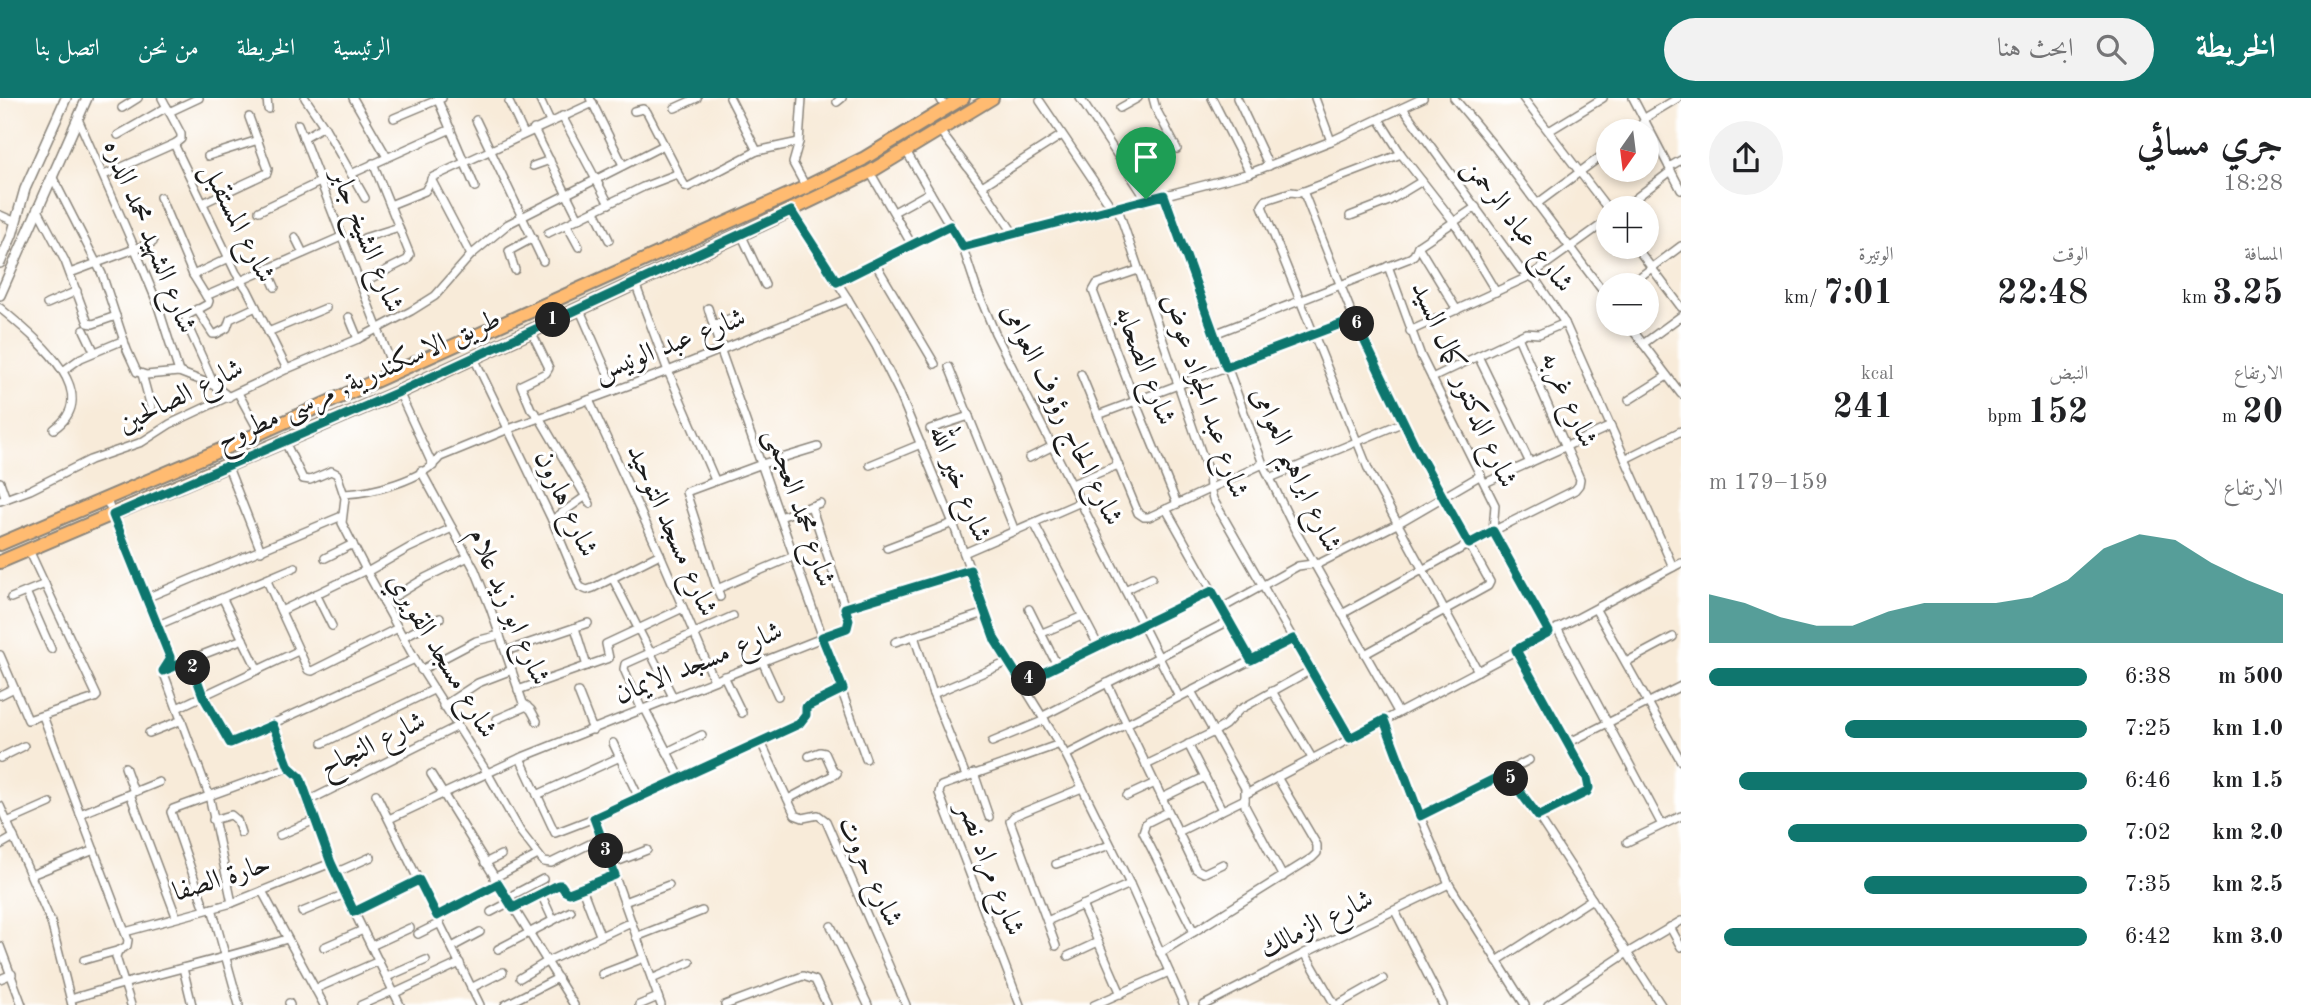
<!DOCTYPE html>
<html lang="ar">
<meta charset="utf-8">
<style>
body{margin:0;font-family:"Old Standard TT",Amiri,serif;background:#f2f2f2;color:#202124;direction:rtl;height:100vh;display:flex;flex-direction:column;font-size:26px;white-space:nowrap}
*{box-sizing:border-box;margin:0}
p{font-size:23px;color:#757577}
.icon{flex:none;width:38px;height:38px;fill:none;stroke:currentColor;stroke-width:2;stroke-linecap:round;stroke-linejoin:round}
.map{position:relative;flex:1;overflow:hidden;direction:ltr}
.sheet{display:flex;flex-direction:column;background:#fff;width:630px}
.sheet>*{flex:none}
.needle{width:46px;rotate:194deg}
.tools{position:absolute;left:1596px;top:21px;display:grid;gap:14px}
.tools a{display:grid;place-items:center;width:63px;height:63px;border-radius:50%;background:#fff;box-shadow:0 4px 10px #0003;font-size:35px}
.pin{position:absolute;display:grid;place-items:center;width:60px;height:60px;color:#fff;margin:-72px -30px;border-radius:50% 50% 50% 0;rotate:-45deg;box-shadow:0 0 7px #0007}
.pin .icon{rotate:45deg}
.km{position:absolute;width:35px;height:35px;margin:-18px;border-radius:50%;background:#222;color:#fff;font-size:19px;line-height:35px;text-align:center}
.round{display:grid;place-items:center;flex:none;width:74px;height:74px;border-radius:37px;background:#f2f2f2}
.headline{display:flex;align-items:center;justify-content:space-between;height:119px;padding:0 28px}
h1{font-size:38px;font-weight:600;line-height:52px}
.metrics{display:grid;grid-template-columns:repeat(3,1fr);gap:10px;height:119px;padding:7px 28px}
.metrics div{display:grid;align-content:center}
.metrics b{font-size:35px;font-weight:600}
.metrics small{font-size:19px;font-weight:400}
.metrics p{font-size:19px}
.chart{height:196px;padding:14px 28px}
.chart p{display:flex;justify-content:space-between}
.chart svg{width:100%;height:126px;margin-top:7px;fill:#0f766e;opacity:.7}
ul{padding:0 28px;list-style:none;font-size:23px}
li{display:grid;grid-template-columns:112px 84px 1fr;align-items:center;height:52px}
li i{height:18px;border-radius:9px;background:#0f766e}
header{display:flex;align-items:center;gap:42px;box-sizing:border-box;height:98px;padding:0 35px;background:#0f766e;color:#fff}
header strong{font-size:33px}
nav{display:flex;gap:38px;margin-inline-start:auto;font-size:24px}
.search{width:490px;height:63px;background:#f2f2f2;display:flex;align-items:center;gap:18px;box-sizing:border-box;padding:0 24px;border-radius:38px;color:#757577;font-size:26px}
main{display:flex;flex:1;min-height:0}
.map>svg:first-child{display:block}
</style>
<header>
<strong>الخريطة</strong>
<div class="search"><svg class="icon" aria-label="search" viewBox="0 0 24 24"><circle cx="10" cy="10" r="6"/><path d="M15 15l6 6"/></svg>ابحث هنا</div>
<nav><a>الرئيسية</a><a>الخريطة</a><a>من نحن</a><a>اتصل بنا</a></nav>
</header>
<main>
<section class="sheet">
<div class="headline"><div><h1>جري مسائي</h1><p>18:28</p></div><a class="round"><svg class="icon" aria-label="share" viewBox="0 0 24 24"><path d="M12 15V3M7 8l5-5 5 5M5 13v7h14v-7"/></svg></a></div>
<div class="metrics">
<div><p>المسافة</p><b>3.25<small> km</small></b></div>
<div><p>الوقت</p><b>22:48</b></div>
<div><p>الوتيرة</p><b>7:01<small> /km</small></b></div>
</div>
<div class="metrics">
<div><p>الارتفاع</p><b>20<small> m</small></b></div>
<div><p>النبض</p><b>152<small> bpm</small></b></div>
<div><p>kcal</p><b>241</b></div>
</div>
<div class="chart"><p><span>الارتفاع</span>159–179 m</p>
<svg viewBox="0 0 160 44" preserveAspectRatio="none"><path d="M0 44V27L10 30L20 35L30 38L40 38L50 33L60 30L70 30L80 30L90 28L100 22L110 11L120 6L130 8L140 16L150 22L160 27V44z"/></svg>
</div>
<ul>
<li><b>500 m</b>6:38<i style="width:100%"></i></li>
<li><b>1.0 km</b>7:25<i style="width:64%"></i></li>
<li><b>1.5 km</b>6:46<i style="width:92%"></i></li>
<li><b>2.0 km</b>7:02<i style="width:79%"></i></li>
<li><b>2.5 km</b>7:35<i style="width:59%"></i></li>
<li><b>3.0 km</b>6:42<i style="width:96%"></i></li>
</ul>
</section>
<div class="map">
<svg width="1681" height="907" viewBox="0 0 1681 907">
<rect width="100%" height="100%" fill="#fff"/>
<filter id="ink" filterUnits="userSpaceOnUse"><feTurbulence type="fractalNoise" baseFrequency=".0143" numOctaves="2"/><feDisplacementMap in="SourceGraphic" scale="14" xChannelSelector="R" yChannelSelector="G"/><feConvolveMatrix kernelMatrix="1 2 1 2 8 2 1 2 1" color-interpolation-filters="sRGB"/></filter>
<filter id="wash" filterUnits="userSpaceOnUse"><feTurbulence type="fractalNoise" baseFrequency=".00686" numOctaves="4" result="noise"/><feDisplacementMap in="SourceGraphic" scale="28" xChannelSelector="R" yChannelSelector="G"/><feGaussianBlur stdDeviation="1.57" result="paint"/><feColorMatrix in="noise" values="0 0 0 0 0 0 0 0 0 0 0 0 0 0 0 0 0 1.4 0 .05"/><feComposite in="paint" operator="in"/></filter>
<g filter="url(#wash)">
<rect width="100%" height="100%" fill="#f8ebd9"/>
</g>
<g filter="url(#ink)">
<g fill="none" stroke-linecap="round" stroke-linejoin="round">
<defs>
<g id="minor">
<path d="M162,0l19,36v5l-5,4 -1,3 61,127 11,16 40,80"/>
<path d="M267,0l1,11"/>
<path d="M305,0l19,28 41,72"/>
<path d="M353,0l34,59"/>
<path d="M437,0l38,89"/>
<path d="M539,0l11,24"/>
<path d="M590,0l33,67"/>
<path d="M730,0l27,53"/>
<path d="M802,0l-3,44 -6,21 13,24"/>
<path d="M940,0l6,11"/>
<path d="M1080,0l66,101"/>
<path d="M1153,0l3,11 21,40"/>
<path d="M1212,0l38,75"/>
<path d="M1237,0l32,68"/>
<path d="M1315,0l16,43"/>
<path d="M1454,0l39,47 115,153"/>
<path d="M1523,0l85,111"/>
<path d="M1633,0l48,92"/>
<path d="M1040,3l72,107"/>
<path d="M509,4l15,32"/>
<path d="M837,4l5,-4"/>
<path d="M122,10l16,-10"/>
<path d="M675,10l22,-10"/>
<path d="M1120,10l18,-10"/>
<path d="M1403,10l118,162 15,10 29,43 108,244"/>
<path d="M169,14l30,-14"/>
<path d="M562,18l47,88"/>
<path d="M394,20l48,-20"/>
<path d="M78,21l57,130 21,51 23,72"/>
<path d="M1379,21l22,35 53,68 42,70"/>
<path d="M476,22l67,141"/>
<path d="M298,26l97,249"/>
<path d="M534,31l45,90"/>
<path d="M940,33l42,55 32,48"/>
<path d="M1549,33l54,-33"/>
<path d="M1636,33l12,-15 30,-18"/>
<path d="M118,37l49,-28"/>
<path d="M303,40l21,-12"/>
<path d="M906,53l57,97 14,42 18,43 184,364"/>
<path d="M1401,56l-102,39 -8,-1 -25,8 -4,6 107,265 109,200"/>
<path d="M208,58l50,-16"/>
<path d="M533,68l17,-6"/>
<path d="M1669,69l12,-7"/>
<path d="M677,74l8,14 3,1 69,-36 42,-9"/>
<path d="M870,74l42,73"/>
<path d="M351,76l100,-45"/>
<path d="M104,77l72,-32"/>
<path d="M52,78l50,98 25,76 10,22 9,3 33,-3 36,14"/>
<path d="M431,81l40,76"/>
<path d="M982,88l80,-51"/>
<path d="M1303,93l51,128 65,135 71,128 -2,4 -123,68"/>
<path d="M1164,97l99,269 31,64 104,184"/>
<path d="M160,99l33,78 16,26 -1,3 -22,12v6l29,64 14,11"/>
<path d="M203,105l64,-30 1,-4 -19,-52"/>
<path d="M1538,105l70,-52"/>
<path d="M390,107l35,-14 8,-14 160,-74"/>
<path d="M1117,108l92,269 1,13 3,11 137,239"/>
<path d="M37,110l28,53 23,62 5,1 23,-8"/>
<path d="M1623,110l48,-37"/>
<path d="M259,113l61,-29"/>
<path d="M595,113l14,29"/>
<path d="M791,113l57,88 28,47 23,46 54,131 42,117 71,115 64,129 54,121"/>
<path d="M894,114l36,-20"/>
<path d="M0,117l16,7"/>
<path d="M1350,118l39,-15 33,-20"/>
<path d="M567,127l12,22"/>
<path d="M548,135l95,-46 34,-13v-4l-30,-58 -4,-3 -9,2"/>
<path d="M741,136l24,51"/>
<path d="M295,139l8,16"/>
<path d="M364,140l35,-11"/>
<path d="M1418,148l39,64"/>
<path d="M1636,149l45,60"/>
<path d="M963,150l287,-75 81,-32 92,-43"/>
<path d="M875,165l60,101"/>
<path d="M1388,168l33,90 74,149 -2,26 56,101"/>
<path d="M267,171l8,18"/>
<path d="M515,172l-6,-19 24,-13"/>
<path d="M1138,172l-41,14 -4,7 42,110 42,103"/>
<path d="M70,175l83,-31"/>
<path d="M193,177l36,-17"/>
<path d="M837,184l113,-56"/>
<path d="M361,185l46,-23 3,-5 -37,-92"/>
<path d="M635,185l33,88 47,109"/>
<path d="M1629,187l52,-39"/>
<path d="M206,198l135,-59"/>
<path d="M47,206l30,-13"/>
<path d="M0,210c29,25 107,84 54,121"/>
<path d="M579,210l36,82"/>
<path d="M708,210l14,46 144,405"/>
<path d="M197,211l16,25h3l11,-6 3,-9 26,-12"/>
<path d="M349,219l9,22"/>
<path d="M1628,226l53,70"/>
<path d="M714,227l17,-7"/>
<path d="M84,232l10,21"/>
<path d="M531,233l18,37 -3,5 -25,12 10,24 8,8 51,87"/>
<path d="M1410,233l120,-55 78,-56"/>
<path d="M268,234l58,-24"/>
<path d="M1214,236l196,-76 4,-3 4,-9 58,-39"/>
<path d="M1643,246l38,-28"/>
<path d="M1478,258l52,107"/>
<path d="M474,260l78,162 28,67 7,3 6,-2 67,-34"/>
<path d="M949,269l66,164"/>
<path d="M63,273l18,-13 43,-18"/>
<path d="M142,276l9,33"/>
<path d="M1081,276l57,139 6,4h5l114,-53"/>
<path d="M1432,280l94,-45 13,1 26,-11"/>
<path d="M399,294l34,74"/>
<path d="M238,295l22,40"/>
<path d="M589,302l71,154 54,126"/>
<path d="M1629,302l38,-24"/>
<path d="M1098,317l256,-96"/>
<path d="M930,331l39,-13"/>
<path d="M285,344l18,37 7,1 21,-9 6,3 8,24 -3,25 24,47 49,89 73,115 32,57 24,31 7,1 51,-25"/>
<path d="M1029,360l24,-12"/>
<path d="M1625,361l56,-28"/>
<path d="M870,367l51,-21"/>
<path d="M228,369l33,84"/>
<path d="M421,373l54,99 16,40 32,93 8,7 6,11"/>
<path d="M1270,380l134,-56"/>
<path d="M0,384l6,17"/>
<path d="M1485,385l126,-57"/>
<path d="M1072,386l46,-19"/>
<path d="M344,396c28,-1 79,-14 96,-37l66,-27 162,-59 180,-72"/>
<path d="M106,400l63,159 1,3 -7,11 46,124 23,108"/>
<path d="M0,403l30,-11 60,-30 52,-18 28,-18 117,-55 71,-30 53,-28 24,-15 36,-41 37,-31 156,-79"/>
<path d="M1166,411l85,151"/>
<path d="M780,419l40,-14"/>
<path d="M552,422l34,-24"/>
<path d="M1034,425l64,122"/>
<path d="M887,450l66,-25"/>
<path d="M964,455l117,-51"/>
<path d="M325,460l28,-14"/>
<path d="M367,474l42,-24 43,-20"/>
<path d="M613,481l60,118"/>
<path d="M267,483l41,89 4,1 86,-43"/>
<path d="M717,491l77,-33"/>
<path d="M1125,492l27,-13"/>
<path d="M26,494l25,57"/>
<path d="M316,496l16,32"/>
<path d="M720,499l-34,-105 76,-28 56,-17"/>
<path d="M11,500l34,-14"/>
<path d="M146,500l196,-82"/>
<path d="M223,501l35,71"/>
<path d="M384,505l41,-25 43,-21"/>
<path d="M845,510l125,-38"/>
<path d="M1222,510l76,-42 22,-3 77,-39 84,-49"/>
<path d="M1029,511l28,56"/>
<path d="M1596,512l85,151"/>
<path d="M281,513l85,-41"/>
<path d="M1342,516l151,-83 82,-41 4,-5 1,-6 -62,-142"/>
<path d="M158,527l137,-58"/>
<path d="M575,530l12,38"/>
<path d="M1557,530l105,197"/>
<path d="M1042,535l41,-17"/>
<path d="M914,538l19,58 33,82"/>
<path d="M403,539l37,-19"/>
<path d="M895,544l90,-29"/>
<path d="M1516,552l73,133 -2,9 -49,24"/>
<path d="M506,553l82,-28"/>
<path d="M0,557l28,65 67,-22 2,-2 -68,-146"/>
<path d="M190,562l13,36 27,47 185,-84"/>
<path d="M762,563l16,35"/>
<path d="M1626,564l47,-25"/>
<path d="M163,572l80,-31"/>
<path d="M421,572l55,-29 24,-6"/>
<path d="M724,578l18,37"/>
<path d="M1022,585l190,-92"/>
<path d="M1107,585l89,186 8,4 19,-9"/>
<path d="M518,592l91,-32 -3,-14 77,-36"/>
<path d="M1191,593l54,97v18l38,71"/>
<path d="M1272,593l40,67"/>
<path d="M578,594l15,38"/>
<path d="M933,596l75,-32"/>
<path d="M0,597l14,-7"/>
<path d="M443,608l35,-23 34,-13"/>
<path d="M177,610l121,-57"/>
<path d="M645,611l36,70"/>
<path d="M642,612l-18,-41 1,-5 108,-48"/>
<path d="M43,618l85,224 -1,6 -9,5 -2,6 15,48"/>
<path d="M1043,618l186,-95"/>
<path d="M497,621l30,-13"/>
<path d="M1384,622l36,96 29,68 76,121"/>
<path d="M273,627l16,42 11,10 35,96 65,132"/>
<path d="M149,635l33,-13"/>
<path d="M761,644l34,73 8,3 15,-3 8,6 80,184"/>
<path d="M992,644l53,-22"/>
<path d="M323,645l110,-53"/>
<path d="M613,645l26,55"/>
<path d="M1568,645l113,-57"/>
<path d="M1188,646l34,66"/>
<path d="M667,654l35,-17"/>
<path d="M1066,657l227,-116"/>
<path d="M809,658l11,-4 5,1 10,22"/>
<path d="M0,660l24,-12"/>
<path d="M520,660l35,75 39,-15 205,-94 7,-9v-8l37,-18"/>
<path d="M1146,667l68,-33 11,-7 14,-15 72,-40"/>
<path d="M125,669l9,25"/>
<path d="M974,675l15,44"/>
<path d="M1506,675l32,43 123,189"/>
<path d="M431,676l143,231"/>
<path d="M130,696l46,122"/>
<path d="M376,696l104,211"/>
<path d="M1246,696l435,-231"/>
<path d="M537,697l83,-38"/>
<path d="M1127,698l28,-13"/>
<path d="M1162,700l43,-21"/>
<path d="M788,701l49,-26"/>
<path d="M308,703l148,-74"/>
<path d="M0,708l51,116 21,83"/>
<path d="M1168,714l-22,11 -3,9 51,100"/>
<path d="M80,716l79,-32"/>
<path d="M1420,718l109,-56"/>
<path d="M594,720l67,187"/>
<path d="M389,721l131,-61 327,-130 2,-8 -38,-114"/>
<path d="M213,722l18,-5 6,5 4,13"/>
<path d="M7,724l43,-19"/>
<path d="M1178,734l67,-33"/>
<path d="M280,737l35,-15"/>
<path d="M1627,744l54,-26"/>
<path d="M0,747l14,-8"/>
<path d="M485,765l16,-8"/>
<path d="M611,766l36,-14"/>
<path d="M1056,766l54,-19"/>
<path d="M335,775l36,-16"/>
<path d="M31,777l63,-25"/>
<path d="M494,780l44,-23"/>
<path d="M582,790l18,47"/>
<path d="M262,793l62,114"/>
<path d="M541,796l12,26"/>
<path d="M507,800l36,-19"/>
<path d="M624,804l45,-17"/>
<path d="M1082,807l39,89"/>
<path d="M212,810l27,97"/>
<path d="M513,810l45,-23 11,8 46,-18"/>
<path d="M205,811l-34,-97 2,-3 116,-42"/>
<path d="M1395,813l48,94"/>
<path d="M302,814l43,-18"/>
<path d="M354,814l65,-32"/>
<path d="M491,814l19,-10"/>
<path d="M437,818l61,-32"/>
<path d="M1047,823l83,-37"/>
<path d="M831,828l37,79"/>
<path d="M1670,829l11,20"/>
<path d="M125,834l107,-29 99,-40"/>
<path d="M418,836l22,-11"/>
<path d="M636,839l66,-26"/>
<path d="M0,848l22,59"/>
<path d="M371,848l39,-18"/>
<path d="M1056,848l-46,-125 4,-5 68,-28"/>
<path d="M324,849l39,-17"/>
<path d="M452,849l28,-15"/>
<path d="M498,851l73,-38"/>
<path d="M1160,855l152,-95 5,-5v-8l-40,-68"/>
<path d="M1305,855l30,52"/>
<path d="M1068,858l30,-14"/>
<path d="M84,862l36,-10"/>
<path d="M1497,863l95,-62"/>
<path d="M183,870l9,37"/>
<path d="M602,876l42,-16"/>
<path d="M387,879l39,-17"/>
<path d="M520,880l28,-17 83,-39"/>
<path d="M0,881l12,-5"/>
<path d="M652,881l38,-17"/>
<path d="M471,890l32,-16"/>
<path d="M315,891l64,-28"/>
<path d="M395,895l65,-30"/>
<path d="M71,901c71,-22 144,-38 216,-60"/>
<path d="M289,905l1,2"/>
<path d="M361,907l32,-14"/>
<path d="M505,907l53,-27"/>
<path d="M639,907l19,-8"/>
<path d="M725,907l78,-29 12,4 12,25"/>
<path d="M1020,907l-81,-212 2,-7 119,-42"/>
<path d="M1094,907l75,-33"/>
<path d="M1204,907l101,-52 144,-69"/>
<path d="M1337,907l46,-26"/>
<path d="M1548,907l79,-52 54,-32"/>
</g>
<g id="tertiary">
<path d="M0,165l12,-28 13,-46 41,-91"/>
<path d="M0,197l87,-197"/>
</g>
<g id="primary">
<path d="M0,446l260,-111 546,-246 57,-28 100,-61"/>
<path d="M0,464l399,-170 342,-158 129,-62 122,-74"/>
</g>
</defs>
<use href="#minor" stroke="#8a847a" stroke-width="10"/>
<use href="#tertiary" stroke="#8a847a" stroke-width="12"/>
<use href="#primary" stroke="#8a847a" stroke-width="16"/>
<use href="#minor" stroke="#fff" stroke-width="7"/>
<use href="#tertiary" stroke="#fff" stroke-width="9"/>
<use href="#primary" stroke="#ffbb71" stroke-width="12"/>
</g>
</g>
<g fill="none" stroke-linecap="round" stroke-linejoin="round" filter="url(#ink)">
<defs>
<path id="route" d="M1164,97l62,172 128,-48 65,135 50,90 24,-13 56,101 -33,18 71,128 2,10 -2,4 -49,24 -32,-43 -86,43 -36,-96 -34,18 -57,-99 -42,21 -39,-69 -190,92 -27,-43 -25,-70 -125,38 4,12 -2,8 -25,9 21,52 -37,18v8l-7,9 -205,94 21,57 -46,18 -4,-2 -4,-6h-3l-45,23 -15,-24 -61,32 -18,-36 -65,32 -23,-49 -31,-86 -11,-10 -16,-42 -43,18 -27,-47 -13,-36 -27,11 7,-11v-3l-57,-142 286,-123 392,-181 46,71 113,-56 13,21z"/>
</defs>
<use href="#route" stroke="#fff" stroke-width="14"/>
<use href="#route" stroke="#0f766e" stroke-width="9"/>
</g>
<g text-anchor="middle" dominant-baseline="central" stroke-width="6" stroke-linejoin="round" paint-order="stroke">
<g font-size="28" fill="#1c1c1c" stroke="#fff">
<text transform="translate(237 125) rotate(63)">شارع المستقبل</text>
<text transform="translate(1517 128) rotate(52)">شارع عباد الرحمن</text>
<text transform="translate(149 139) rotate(68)">شارع الشهيد محمد الدره</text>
<text transform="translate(366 143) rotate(68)">شارع الشيخ جابر</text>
<text transform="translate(670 248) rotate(-21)">شارع عبد الونيس</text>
<text transform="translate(1144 268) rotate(69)">شارع الصحابه</text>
<text transform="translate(359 283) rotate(-24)">طريق الاسكندرية, مرسى مطروح</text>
<text transform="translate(1463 287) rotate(66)">شارع الدكتور كمال السيد</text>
<text transform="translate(1204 298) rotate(71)">شارع عبد الجواد عوض</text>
<text transform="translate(181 299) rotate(-26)">شارع الصالحين</text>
<text transform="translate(1568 302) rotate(66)">شارع غربه</text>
<text transform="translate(1061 317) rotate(64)">شارع الحاج رؤوف العوامى</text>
<text transform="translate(1295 372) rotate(65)">شارع ابراهيم العوامى</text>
<text transform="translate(959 386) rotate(68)">شارع خير الله</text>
<text transform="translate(565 406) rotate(65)">شارع هارون</text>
<text transform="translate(799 410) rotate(71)">شارع محمد العجمى</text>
<text transform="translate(671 433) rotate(66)">شارع مسجد التوحيد</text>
<text transform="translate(508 509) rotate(67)">شارع ابو زيد علام</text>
<text transform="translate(441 558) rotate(59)">شارع مسجد القويري</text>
<text transform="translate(699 566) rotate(-22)">شارع مسجد الايمان</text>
<text transform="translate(373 647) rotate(-26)">شارع النجاح</text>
<text transform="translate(990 771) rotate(69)">شارع مراد نصر</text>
<text transform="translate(869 774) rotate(65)">شارع حروت</text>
<text transform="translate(222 781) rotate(-18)">حارة الصفا</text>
<text transform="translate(1317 827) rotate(-26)">شارع الزمالك</text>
</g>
</g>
</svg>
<div class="tools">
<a><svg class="needle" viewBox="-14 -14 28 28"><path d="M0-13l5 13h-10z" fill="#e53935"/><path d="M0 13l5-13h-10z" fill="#757577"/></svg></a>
<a>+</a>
<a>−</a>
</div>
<div class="pin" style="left:1146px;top:101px;background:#1e9e55"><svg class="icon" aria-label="arrive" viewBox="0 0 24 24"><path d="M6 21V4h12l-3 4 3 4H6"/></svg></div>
<b class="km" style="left:553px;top:222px">1</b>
<b class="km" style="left:193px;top:570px">2</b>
<b class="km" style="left:606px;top:753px">3</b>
<b class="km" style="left:1029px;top:581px">4</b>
<b class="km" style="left:1511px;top:681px">5</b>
<b class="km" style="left:1357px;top:226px">6</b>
</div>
</main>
